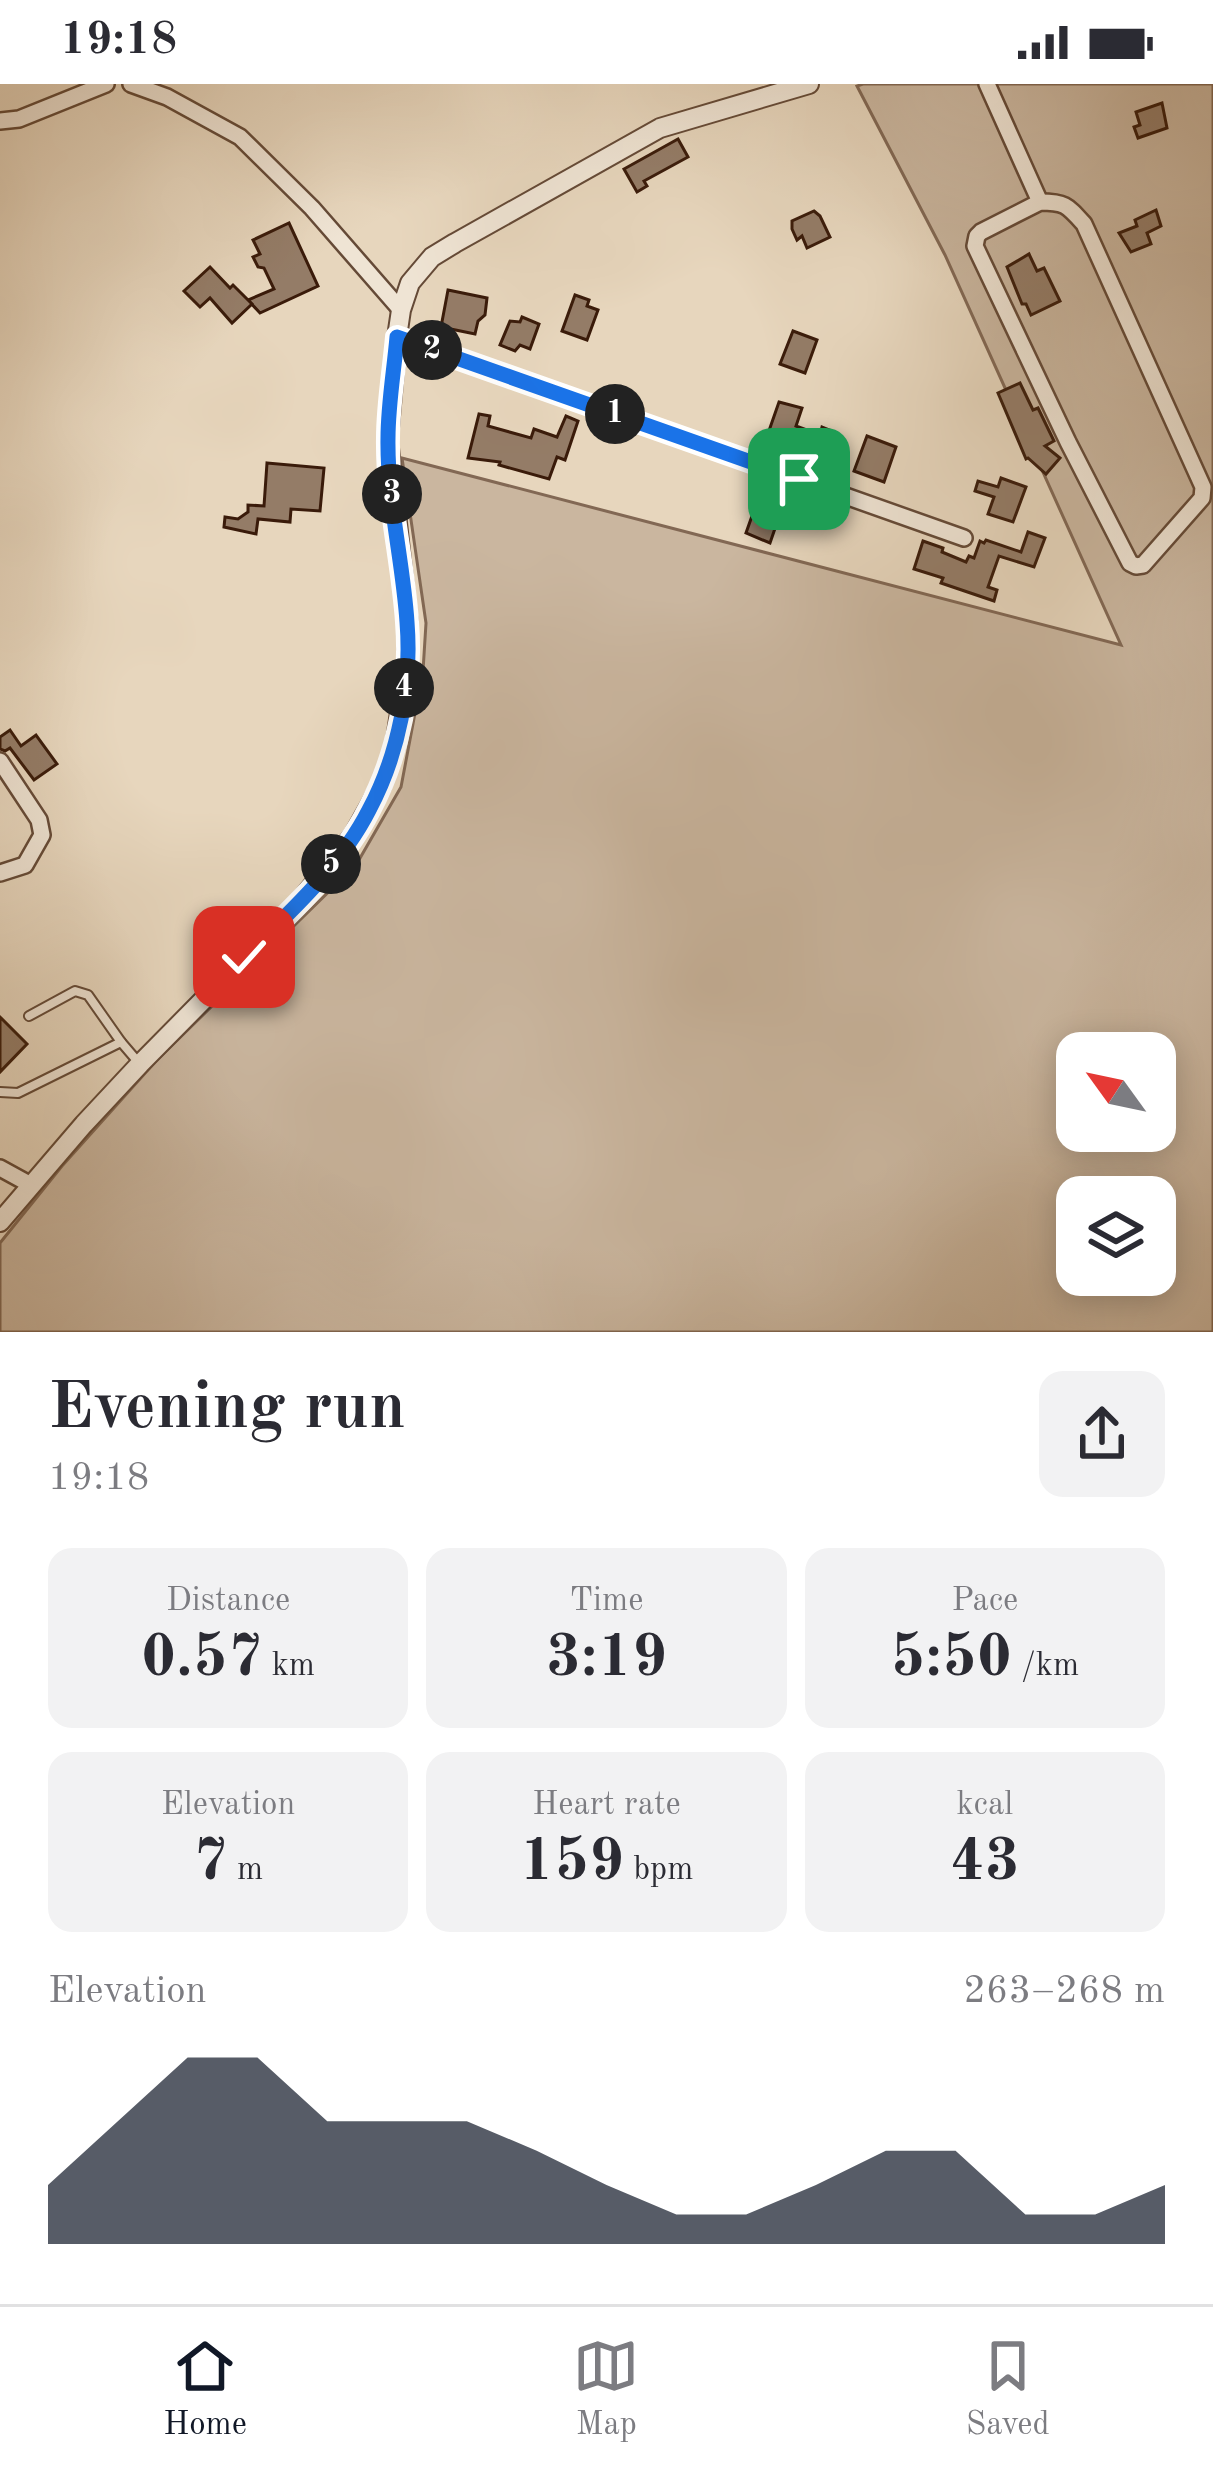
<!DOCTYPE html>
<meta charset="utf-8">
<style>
body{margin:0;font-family:"Old Standard TT",serif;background:#f2f2f3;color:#2b2b33;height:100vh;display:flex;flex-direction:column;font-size:45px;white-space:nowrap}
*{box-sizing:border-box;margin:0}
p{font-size:39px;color:#7c7c81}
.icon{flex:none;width:66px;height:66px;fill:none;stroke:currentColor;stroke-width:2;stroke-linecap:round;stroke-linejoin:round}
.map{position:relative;height:1248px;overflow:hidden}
.side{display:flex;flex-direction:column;background:#fff;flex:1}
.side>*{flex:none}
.needle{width:78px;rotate:303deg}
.controls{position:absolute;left:1056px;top:948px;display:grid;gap:24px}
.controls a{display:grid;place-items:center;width:120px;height:120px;border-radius:24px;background:#fff;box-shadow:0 6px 30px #0003;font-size:60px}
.pin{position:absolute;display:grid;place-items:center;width:102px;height:102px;color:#fff;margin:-51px;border-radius:24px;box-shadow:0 6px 18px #0006}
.km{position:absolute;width:60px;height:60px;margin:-30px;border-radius:50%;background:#222;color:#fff;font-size:33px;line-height:60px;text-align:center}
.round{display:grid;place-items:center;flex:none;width:126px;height:126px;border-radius:24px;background:#f2f2f3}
.overview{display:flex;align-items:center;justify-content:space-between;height:204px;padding:0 48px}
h1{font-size:66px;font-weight:700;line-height:90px}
.metrics{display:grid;grid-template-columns:repeat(3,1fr);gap:18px;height:204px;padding:12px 48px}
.metrics div{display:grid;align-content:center;border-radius:24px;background:#f2f2f3;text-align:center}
.metrics b{font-size:60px;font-weight:700}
.metrics small{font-size:33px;font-weight:400}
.metrics p{font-size:33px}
.chart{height:336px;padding:24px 48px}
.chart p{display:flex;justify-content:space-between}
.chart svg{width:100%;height:216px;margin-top:12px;fill:#111827;opacity:.7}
.status{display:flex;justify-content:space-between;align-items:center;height:84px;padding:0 60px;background:#fff;direction:ltr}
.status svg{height:33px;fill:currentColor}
.menu{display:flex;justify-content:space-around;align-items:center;height:168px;border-top:3px solid #e1e1e2;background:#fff;font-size:33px;color:#7c7c81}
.menu a{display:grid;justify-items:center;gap:6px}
.menu .on{color:#111827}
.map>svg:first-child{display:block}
</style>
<div class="status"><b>19:18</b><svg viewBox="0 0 49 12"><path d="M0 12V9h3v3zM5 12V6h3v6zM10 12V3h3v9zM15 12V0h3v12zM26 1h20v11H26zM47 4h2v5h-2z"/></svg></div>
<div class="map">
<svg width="1213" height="1248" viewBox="0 0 1213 1248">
<rect width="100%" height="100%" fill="#e7d6bd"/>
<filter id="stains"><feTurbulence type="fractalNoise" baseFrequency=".00167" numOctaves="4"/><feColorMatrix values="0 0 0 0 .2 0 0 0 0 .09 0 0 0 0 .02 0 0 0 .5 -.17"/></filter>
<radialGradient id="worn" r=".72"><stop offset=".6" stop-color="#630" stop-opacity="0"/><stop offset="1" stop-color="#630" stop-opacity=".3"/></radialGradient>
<path fill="#cab69f" stroke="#826854" stroke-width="3" fill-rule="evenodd" d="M863,0h350v1248h-1213v-89l62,-77 94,-105 200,-196 45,-78 22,-116 3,-48 -24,-165 719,187 -176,-390 -88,-169zM1077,969h78v78h-78zM1077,1113h78v78h-78z"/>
<g fill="#947c67" stroke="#3a1b0a" stroke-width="3">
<path d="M1162,19l5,25 -29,10 -4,-11 6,-2 -4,-13z"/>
<path d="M678,55l10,18 -44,24 3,5 -10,6 -13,-23z"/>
<path d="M1156,126l5,16 -14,7 4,11 -20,8 -12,-19 18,-7 -2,-6z"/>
<path d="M814,127l6,5 10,21 -23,11 -5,-12 -5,4 -5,-11v-8z"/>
<path d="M289,139l29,63 -58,27 -12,-13 26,-11 -10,-21 -6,-1 -5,-10 7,-3 -7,-14z"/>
<path d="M1029,170l8,17 7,-3 16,33 -29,14 -5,-11h-4l-15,-37z"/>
<path d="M210,183l20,21 3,-3 19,19 -20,19 -22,-25 -10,9 -16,-16z"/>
<path d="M448,206l39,8 -2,17 -7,6 -3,13 -34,-7z"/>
<path d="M575,211l14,5 -2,6 11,4 -11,30 -25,-9z"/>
<path d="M522,233l17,7 -9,25 -10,-4 -5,6 -15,-6 10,-24 10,1z"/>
<path d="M793,247l24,9 -12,33 -25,-9z"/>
<path d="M1020,299l13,27 5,-2 16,33 -9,5 15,12 -14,16 -18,-16 -2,1 -28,-66z"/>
<path d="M779,318l23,6 -6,18 24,9 2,-8 15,6 -13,38 -13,-5 3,-7 -29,-10 -1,3 -20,-7z"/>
<path d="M479,330l11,2 -2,10 43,12 3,-9 23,8 9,-21 12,5 -13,39 -8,-3 -8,22 -50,-14 1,-3 -32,-4z"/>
<path d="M867,352l29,11 -12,35 -30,-11z"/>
<path d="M267,379l57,5 -4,43 -29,-2 -1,13 -32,-3 -2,15 -32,-7 1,-10 13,2 10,-7v-7l16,1z"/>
<path d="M1001,394l25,9 -13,35 -25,-8 6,-17 -19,-6 3,-10 20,6z"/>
<path d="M757,404l17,6 -4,13 11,4 -11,32 -24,-10 12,-34 -5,-1z"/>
<path d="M1028,448l17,6 -11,29 -35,-11 -11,31 9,3 -3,11 -53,-18 2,-5 -29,-9 9,-28 20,7 -1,4 24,10 3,-6 5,2 6,-17 4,2 2,-3 35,12z"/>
<path d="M10,646l11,16 15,-11 21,29 -23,16 -24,-32 -5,3 -5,-2v-12z"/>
<path d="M0,933l27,27 -27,28z"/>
</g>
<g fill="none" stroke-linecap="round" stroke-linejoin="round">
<defs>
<g id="service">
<path d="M29,932l46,-25 13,4 33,47"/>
<path d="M0,1008l18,1 103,-51 18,21"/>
</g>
<g id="minor">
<path d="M131,0l36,13 73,40 72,71 89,102"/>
<path d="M987,0l53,118"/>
<path d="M0,37l19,-2 87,-35"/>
<path d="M1040,118c25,0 27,3 44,22l119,263 -1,11 -59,67 -7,1 -6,-3 -62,-121 -93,-196 2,-10 4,-4z"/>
<path d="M397,253l567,201"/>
<path d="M0,677l39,59 3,15 -17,30 -25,8"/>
<path d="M0,1084l31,17"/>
</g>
<path id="tertiary" d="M0,1138l84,-98 56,-60 157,-159 56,-69 28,-50 14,-40 12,-81 1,-40 -20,-186 9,-102 4,-27 9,-27 22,-26 23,-14 205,-115 149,-44"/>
</defs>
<use href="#service" stroke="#654a37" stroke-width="12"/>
<use href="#minor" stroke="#654a37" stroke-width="20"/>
<use href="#tertiary" stroke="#654a37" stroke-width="22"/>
<use href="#service" stroke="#efe4d4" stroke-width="8"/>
<use href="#minor" stroke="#efe4d4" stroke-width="15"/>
<use href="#tertiary" stroke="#efe4d4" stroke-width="18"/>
</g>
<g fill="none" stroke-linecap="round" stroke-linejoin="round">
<defs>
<path id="route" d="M244,873c45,-44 96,-90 125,-147 30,-56 43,-125 38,-188 -4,-61 -20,-122 -19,-184 0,-33 6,-67 9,-101l402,142"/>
</defs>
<use href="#route" stroke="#fff" stroke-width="24"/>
<use href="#route" stroke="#1a73e8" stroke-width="15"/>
</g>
<rect width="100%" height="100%" filter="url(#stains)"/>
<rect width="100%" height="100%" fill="url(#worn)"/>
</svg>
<div class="controls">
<a><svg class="needle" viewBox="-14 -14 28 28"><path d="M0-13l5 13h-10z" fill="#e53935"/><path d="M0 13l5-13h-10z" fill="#7c7c81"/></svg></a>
<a><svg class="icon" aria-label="layers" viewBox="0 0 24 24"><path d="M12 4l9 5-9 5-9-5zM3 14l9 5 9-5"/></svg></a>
</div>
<div class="pin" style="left:799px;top:395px;background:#1e9e55"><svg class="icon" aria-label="arrive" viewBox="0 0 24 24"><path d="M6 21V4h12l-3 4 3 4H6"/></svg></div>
<div class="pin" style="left:244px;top:873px;background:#d93025"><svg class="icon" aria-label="check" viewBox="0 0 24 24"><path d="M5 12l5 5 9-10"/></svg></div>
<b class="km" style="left:615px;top:330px">1</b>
<b class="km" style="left:432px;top:266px">2</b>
<b class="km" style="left:392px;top:410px">3</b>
<b class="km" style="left:404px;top:604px">4</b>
<b class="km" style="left:331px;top:780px">5</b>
</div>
<section class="side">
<div class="overview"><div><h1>Evening run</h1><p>19:18</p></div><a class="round"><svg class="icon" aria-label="share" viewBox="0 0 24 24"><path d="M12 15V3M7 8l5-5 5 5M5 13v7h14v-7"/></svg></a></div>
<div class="metrics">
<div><p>Distance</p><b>0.57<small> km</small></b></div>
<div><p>Time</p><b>3:19</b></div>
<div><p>Pace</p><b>5:50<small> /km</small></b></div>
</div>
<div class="metrics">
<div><p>Elevation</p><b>7<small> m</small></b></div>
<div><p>Heart rate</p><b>159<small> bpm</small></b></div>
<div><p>kcal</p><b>43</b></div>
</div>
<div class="chart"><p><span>Elevation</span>263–268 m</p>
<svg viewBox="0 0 160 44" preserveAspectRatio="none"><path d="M0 44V32L10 19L20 6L30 6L40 19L50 19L60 19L70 25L80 32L90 38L100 38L110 32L120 25L130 25L140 38L150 38L160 32V44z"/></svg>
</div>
</section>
<nav class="menu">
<a class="on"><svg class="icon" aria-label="home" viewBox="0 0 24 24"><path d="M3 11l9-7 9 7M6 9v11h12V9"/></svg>Home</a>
<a><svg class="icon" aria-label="map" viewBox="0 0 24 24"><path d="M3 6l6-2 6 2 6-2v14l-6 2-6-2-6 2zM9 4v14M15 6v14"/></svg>Map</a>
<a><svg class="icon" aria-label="saved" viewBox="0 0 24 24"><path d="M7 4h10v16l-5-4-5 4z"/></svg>Saved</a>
</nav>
